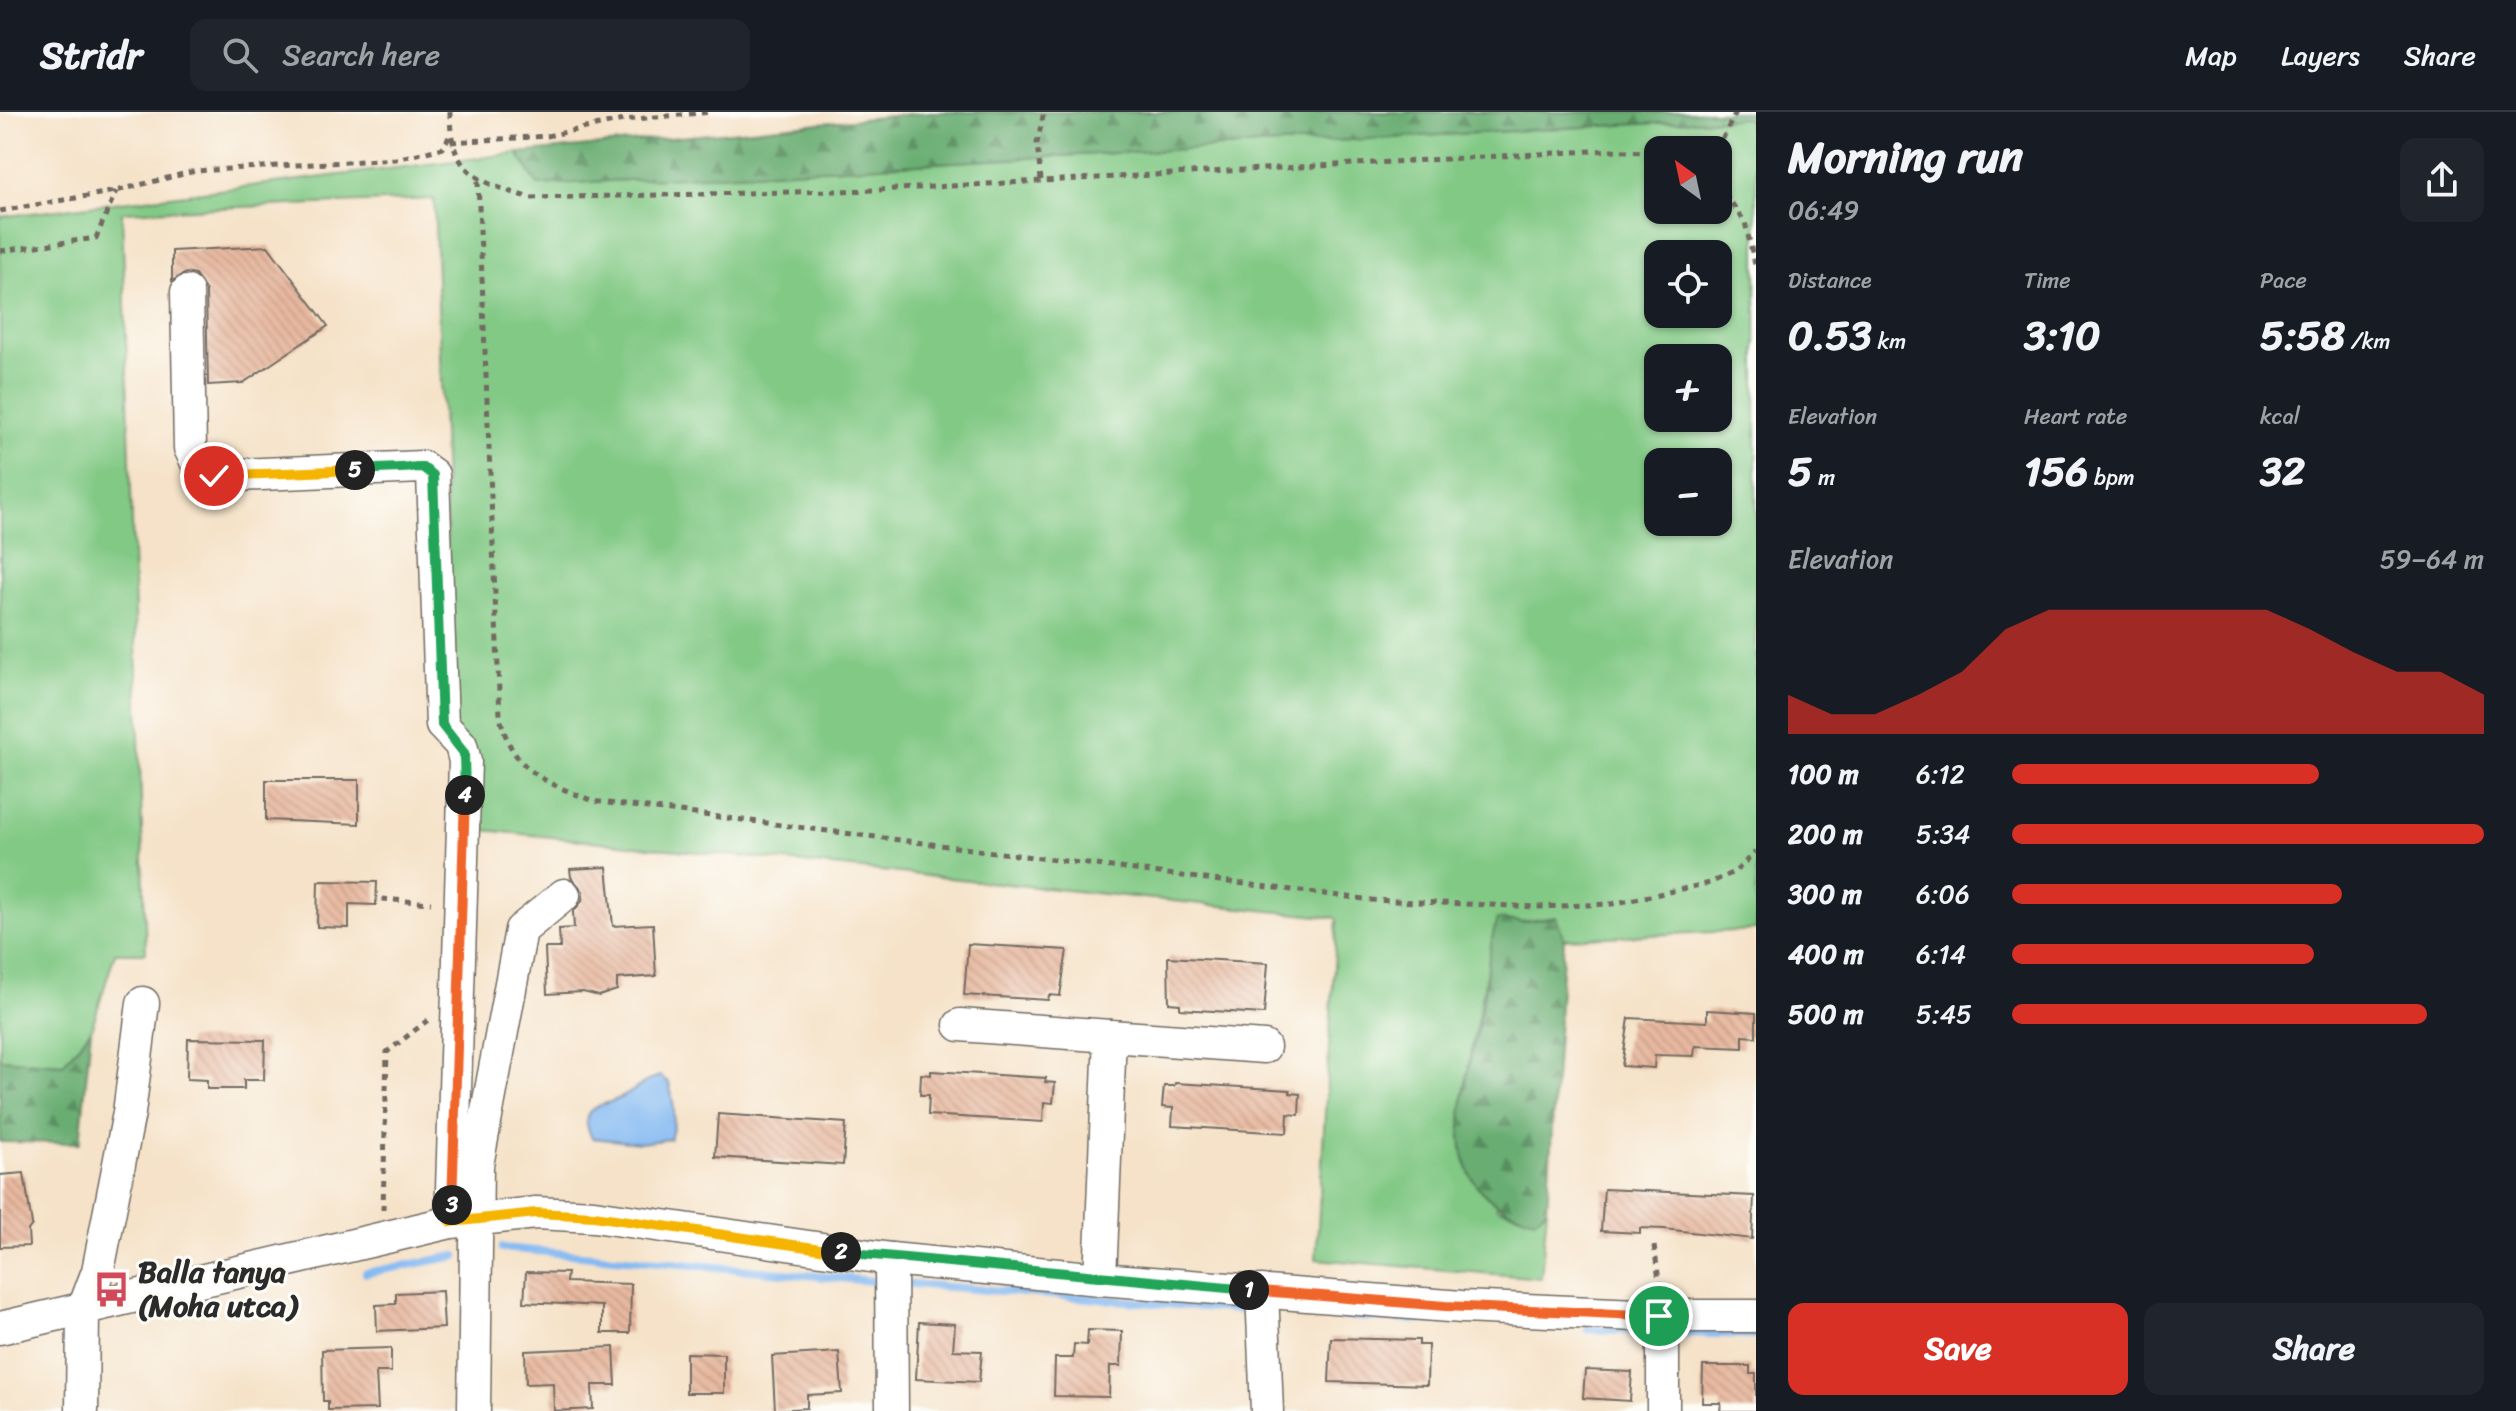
<!DOCTYPE html>
<meta charset="utf-8">
<style>
body{margin:0;font-family:Sriracha,sans-serif;background:#20242c;color:#f1f3f6;height:100vh;display:flex;flex-direction:column;font-size:30px;white-space:nowrap}
*{box-sizing:border-box;margin:0}
p{font-size:26px;color:#9ea1a6}
.icon{flex:none;width:44px;height:44px;fill:none;stroke:currentColor;stroke-width:2;stroke-linecap:round;stroke-linejoin:round}
.map{position:relative;flex:1;overflow:hidden}
.details{display:flex;flex-direction:column;background:#171b24;width:760px}
.details>*{flex:none}
.needle{width:52px;rotate:327deg}
.controls{position:absolute;left:1644px;top:24px;display:grid;gap:16px}
.controls a{display:grid;place-items:center;width:88px;height:88px;border-radius:16px;background:#171b24;box-shadow:0 2px 6px #0004;font-size:40px}
.pin{position:absolute;display:grid;place-items:center;width:68px;height:68px;color:#fff;margin:-34px;border:4px solid #fff;border-radius:50%;box-shadow:0 2px 8px #0007}
.km{position:absolute;width:40px;height:40px;margin:-20px;border-radius:50%;background:#222;color:#fff;font-size:22px;line-height:40px;text-align:center}
.round{display:grid;place-items:center;flex:none;width:84px;height:84px;border-radius:16px;background:#20242c}
.headline{display:flex;align-items:center;justify-content:space-between;height:136px;padding:0 32px}
h1{font-size:44px;font-weight:800;line-height:60px}
.metrics{display:grid;grid-template-columns:repeat(3,1fr);gap:12px;height:136px;padding:8px 32px}
.metrics div{display:grid;align-content:center}
.metrics b{font-size:40px;font-weight:800}
.metrics small{font-size:22px;font-weight:400}
.metrics p{font-size:22px}
.chart{height:224px;padding:16px 32px}
.chart p{display:flex;justify-content:space-between}
.chart svg{width:100%;height:144px;margin-top:8px;fill:#d93025;opacity:.7}
.primary-button{display:flex;gap:16px;margin-top:auto;padding:16px 32px}
.primary-button a{flex:1;height:92px;border-radius:16px;background:#d93025;color:#fff;font-size:32px;font-weight:800;line-height:92px;text-align:center}
.primary-button a+a{background:#20242c;color:#f1f3f6}
ul{padding:0 32px;list-style:none;font-size:26px}
li{display:grid;grid-template-columns:128px 96px 1fr;align-items:center;height:60px}
li i{height:20px;border-radius:10px;background:#d93025}
header{display:flex;align-items:center;gap:48px;box-sizing:border-box;height:112px;padding:0 40px;background:#171b24;border-bottom:2px solid #363941}
header strong{font-size:38px}
nav{display:flex;gap:44px;margin-inline-start:auto;font-size:28px}
.search{width:560px;height:72px;background:#20242c;display:flex;align-items:center;gap:20px;box-sizing:border-box;padding:0 28px;border-radius:16px;color:#9ea1a6;font-size:30px}
main{display:flex;flex:1;min-height:0}
.map>svg:first-child{display:block}
</style>
<header>
<strong>Stridr</strong>
<div class="search"><svg class="icon" aria-label="search" viewBox="0 0 24 24"><circle cx="10" cy="10" r="6"/><path d="M15 15l6 6"/></svg>Search here</div>
<nav><a>Map</a><a>Layers</a><a>Share</a></nav>
</header>
<main>
<div class="map">
<svg width="1756" height="1299" viewBox="0 0 1756 1299">
<defs>
<pattern id="forest-firs" width="22" height="20" patternUnits="userSpaceOnUse" patternTransform="scale(2)"><rect width="22" height="20" fill="#69ad72"/><path d="M5 1l3.5 6h-7zM16 11l3.5 6h-7z" fill="#578d5e"/></pattern>
<pattern id="building-back-hatch" width="6" height="6" patternUnits="userSpaceOnUse" patternTransform="scale(2)"><rect width="6" height="6" fill="#e7b89f"/><path d="M-1 5l2 2M0 0l6 6M5-1l2 2" fill="none" stroke="#c69e89"/></pattern>
</defs>
<rect width="100%" height="100%" fill="#fdfcf7"/>
<filter id="ink" filterUnits="userSpaceOnUse"><feTurbulence type="fractalNoise" baseFrequency=".0125" numOctaves="2"/><feDisplacementMap in="SourceGraphic" scale="16" xChannelSelector="R" yChannelSelector="G"/><feConvolveMatrix kernelMatrix="1 2 1 2 8 2 1 2 1" color-interpolation-filters="sRGB"/></filter>
<filter id="wash" filterUnits="userSpaceOnUse"><feTurbulence type="fractalNoise" baseFrequency=".006" numOctaves="4" result="noise"/><feDisplacementMap in="SourceGraphic" scale="32" xChannelSelector="R" yChannelSelector="G"/><feGaussianBlur stdDeviation="1.8" result="paint"/><feColorMatrix in="noise" values="0 0 0 0 0 0 0 0 0 0 0 0 0 0 0 0 0 1.4 0 .05"/><feComposite in="paint" operator="in"/></filter>
<g filter="url(#wash)">
<rect width="100%" height="100%" fill="#f5e2c8"/>
<path fill="#82c985" stroke="#567a58" stroke-width="2" fill-rule="evenodd" d="M1747,6l9,46v766l-192,9 -8,-22 -35,5 -24,-2 -29,147 29,141 39,11 11,-10 -6,69 -225,-19 21,-341 -863,-89 -20,-107 -20,-523 -312,13 24,741h-31l-24,77 -28,34 -63,-5v-842l518,-64 20,32zM1658,38h60v60h-60zM1658,142h60v60h-60zM1658,246h60v60h-60zM1658,350h60v60h-60z"/>
<g fill="url(#forest-firs)" stroke="#4a6c4e" stroke-width="2">
<path d="M931,0h825v52l-9,-46 -1209,67 -20,-32z"/>
<path d="M1556,805l8,22 -17,270 -11,10c-108,-22 -73,-124 -56,-203 7,-32 7,-65 17,-97l24,3z"/>
<path d="M91,918l-11,113 -80,-1v-83l63,5z"/>
</g>
<path fill="#84b9f2" stroke="#58728e" stroke-width="2" d="M660,964l9,7c5,20 8,36 1,56l-30,4 -48,-5c-17,-34 9,-30 30,-41 14,-6 21,-17 38,-21z"/>
<g fill="none" stroke-linecap="round" stroke-linejoin="round">
<g stroke="#84b9f2" stroke-width="8">
<path d="M502,1136l371,33"/>
<path d="M366,1161l90,-17"/>
<path d="M911,1172l331,26"/>
<path d="M1296,1202l143,7"/>
<path d="M1588,1217l50,2"/>
<path d="M1687,1221l69,2"/>
</g>
</g>
<g id="blocks">
<g fill="url(#building-back-hatch)">
<path d="M268,134l60,80 -85,57 -35,2 -2,-94 -11,-16 -9,-2 -14,8v-30z"/>
<path d="M266,668h93v44l-93,-4z"/>
<path d="M607,755l6,59 40,-2 3,52 -39,3v11l-18,6 -16,-4 -36,2 -2,-46h15l-1,-19 15,-1 -1,-16 9,-11 1,-10 -12,-14 -1,-8z"/>
<path d="M318,769l59,1 -1,23 -27,-1v24l-32,-1z"/>
<path d="M968,832l99,6 -7,46 -11,-1 -1,5 -84,-5z"/>
<path d="M1168,845l100,6 -4,51 -84,-5v-5l-11,-1z"/>
<path d="M1707,898l49,3v24l-13,-1v12l-48,-2 -1,10 -39,-1 -1,13 -32,-2 7,-48 78,4z"/>
<path d="M188,927l77,1 -1,40h-20v9h-37v-9l-20,-1z"/>
<path d="M931,959l115,7 -1,4 10,1 -2,20 -9,-1 -1,20 -115,-7 1,-20h-9l1,-21 10,1z"/>
<path d="M1175,971l115,7v3l10,1 -1,21 -11,-1 -1,19 -115,-7 1,-18 -11,-1 2,-21h10z"/>
<path d="M718,1002l128,9 -3,42 -128,-8z"/>
<path d="M24,1061l8,52 -4,5 1,16 -29,1v-72z"/>
<path d="M1604,1077l150,7 -2,43 -88,-10 -24,-1v5l-39,-2z"/>
<path d="M526,1160l41,1 -1,9 65,2 -1,49h-28v-27l-78,-4z"/>
<path d="M442,1179l2,37 -67,3 -1,-26 20,-1v-11z"/>
<path d="M919,1210l36,2 -2,26 29,1 -3,31 -63,-3z"/>
<path d="M1088,1218l34,1 -1,35h-11l-1,31 -55,-1 1,-38h18l1,-14 13,1z"/>
<path d="M1331,1226l88,2v5h9l-1,40 -98,-3z"/>
<path d="M614,1235l2,38h-24l1,24 -39,2 -1,-28 -27,1 -1,-33z"/>
<path d="M391,1236v24h-15l2,37 -50,1v-9h-5l-1,-51z"/>
<path d="M839,1240l3,41 -35,2v13l-32,2 -3,-54z"/>
<path d="M686,1241l38,1v39h-38z"/>
<path d="M1703,1254h47v8h6v37h-36l1,-8h-19z"/>
<path d="M1585,1258l47,2 -2,29 -47,-3z"/>
</g>
</g>
</g>
<g filter="url(#ink)">
<use href="#blocks" fill-opacity="0" stroke="#726b62" stroke-width="2"/>
<g fill="none" stroke-linecap="round" stroke-linejoin="round">
<defs>
<g id="minor">
<path d="M187,180l3,156 10,21 14,7 208,-9 11,8 9,250 19,20 4,16 -14,461"/>
<path d="M960,913l150,11 -10,243"/>
<path d="M1110,924l154,11"/>
<path d="M891,1147l1,152"/>
<path d="M1262,1179l5,120"/>
<path d="M1663,1204v95"/>
<path d="M0,1216l451,-106 85,-9 58,3 297,43 209,20 362,28 197,9h97"/>
<path d="M82,1299l1,-100 15,-40 31,-158 14,-110"/>
<path d="M474,1299l3,-246 44,-235 43,-35"/>
</g>
</defs>
<use href="#minor" stroke="#726b62" stroke-width="35"/>
<g stroke="#726b62" stroke-width="5" stroke-dasharray="6 6" stroke-linecap="butt">
<path d="M450,0c0,62 27,69 80,86l348,-8 733,-40 47,3"/>
<path d="M451,30l96,-6 77,-16 88,-8"/>
<path d="M1717,38l19,-38"/>
<path d="M1041,68l-4,-37 7,-31"/>
<path d="M478,69l22,535c11,55 45,66 93,85l778,99 165,7 76,-3 98,-21 26,-12 20,-20"/>
<path d="M1718,72l27,38 11,47"/>
<path d="M0,99l116,-20 79,-20 201,-12 47,-11 6,-11"/>
<path d="M0,139l96,-13 20,-47"/>
<path d="M382,787l49,4"/>
<path d="M383,1098l4,-158 41,-32"/>
<path d="M1654,1134l6,41"/>
</g>
<use href="#minor" stroke="#fff" stroke-width="32"/>
</g>
</g>
<g fill="none" stroke-linecap="round" stroke-linejoin="round" filter="url(#ink)">
<defs>
<path id="split-1" d="M1249,1178l196,16 214,10"/>
<path id="split-2" d="M841,1140l408,38"/>
<path id="split-3" d="M452,1093l-1,17 85,-9 58,3 247,36"/>
<path id="split-4" d="M452,1093l13,-410"/>
<path id="split-5" d="M355,358l67,-3 11,8 9,250 22,28 1,42"/>
<path id="split-6" d="M214,364l141,-6"/>
</defs>
<use href="#split-1" stroke="#fff" stroke-width="16"/>
<use href="#split-2" stroke="#fff" stroke-width="16"/>
<use href="#split-3" stroke="#fff" stroke-width="16"/>
<use href="#split-4" stroke="#fff" stroke-width="16"/>
<use href="#split-5" stroke="#fff" stroke-width="16"/>
<use href="#split-6" stroke="#fff" stroke-width="16"/>
<use href="#split-1" stroke="#f0652b" stroke-width="10"/>
<use href="#split-2" stroke="#22a559" stroke-width="10"/>
<use href="#split-3" stroke="#f5b400" stroke-width="10"/>
<use href="#split-4" stroke="#f0652b" stroke-width="10"/>
<use href="#split-5" stroke="#22a559" stroke-width="10"/>
<use href="#split-6" stroke="#f5b400" stroke-width="10"/>
</g>
<defs>
<symbol id="bus-bare" viewBox="-9 -9 18 18"><path d="M-5-6H5V4H4V6H2V4H-2V6H-4V4H-5ZM-3.5-4V0h7V-4ZM-3.5 1.2v1.5H-2V1.2ZM2 1.2v1.5H3.5V1.2Z" fill="#d1495b" stroke="#fdfcf7" stroke-width="2.5" paint-order="stroke"/></symbol>
</defs>
<g fill-rule="evenodd">
<use href="#bus-bare" x="86" y="1152" width="51" height="51"/>
</g>
<g text-anchor="middle" dominant-baseline="central" stroke-width="6" stroke-linejoin="round" paint-order="stroke">
<g font-size="30" font-weight="bold" fill="#2b2b2b" stroke="#fdfcf7" text-anchor="start">
<text x="138" y="1160">Balla tanya<tspan x="138" dy="34">(Moha utca)</tspan></text>
</g>
</g>
</svg>
<div class="controls">
<a><svg class="needle" viewBox="-14 -14 28 28"><path d="M0-13l5 13h-10z" fill="#e53935"/><path d="M0 13l5-13h-10z" fill="#9ea1a6"/></svg></a>
<a><svg class="icon" aria-label="locate" viewBox="0 0 24 24"><circle cx="12" cy="12" r="6"/><path d="M12 2v4M12 18v4M2 12h4M18 12h4"/></svg></a>
<a>+</a>
<a>−</a>
</div>
<div class="pin" style="left:1659px;top:1204px;background:#1e9e55"><svg class="icon" aria-label="arrive" viewBox="0 0 24 24"><path d="M6 21V4h12l-3 4 3 4H6"/></svg></div>
<div class="pin" style="left:214px;top:364px;background:#d93025"><svg class="icon" aria-label="check" viewBox="0 0 24 24"><path d="M5 12l5 5 9-10"/></svg></div>
<b class="km" style="left:1249px;top:1178px">1</b>
<b class="km" style="left:841px;top:1140px">2</b>
<b class="km" style="left:452px;top:1093px">3</b>
<b class="km" style="left:465px;top:683px">4</b>
<b class="km" style="left:355px;top:358px">5</b>
</div>
<section class="details">
<div class="headline"><div><h1>Morning run</h1><p>06:49</p></div><a class="round"><svg class="icon" aria-label="share" viewBox="0 0 24 24"><path d="M12 15V3M7 8l5-5 5 5M5 13v7h14v-7"/></svg></a></div>
<div class="metrics">
<div><p>Distance</p><b>0.53<small> km</small></b></div>
<div><p>Time</p><b>3:10</b></div>
<div><p>Pace</p><b>5:58<small> /km</small></b></div>
</div>
<div class="metrics">
<div><p>Elevation</p><b>5<small> m</small></b></div>
<div><p>Heart rate</p><b>156<small> bpm</small></b></div>
<div><p>kcal</p><b>32</b></div>
</div>
<div class="chart"><p><span>Elevation</span>59–64 m</p>
<svg viewBox="0 0 160 44" preserveAspectRatio="none"><path d="M0 44V32L10 38L20 38L30 32L40 25L50 12L60 6L70 6L80 6L90 6L100 6L110 6L120 12L130 19L140 25L150 25L160 32V44z"/></svg>
</div>
<ul>
<li><b>100 m</b>6:12<i style="width:65%"></i></li>
<li><b>200 m</b>5:34<i style="width:100%"></i></li>
<li><b>300 m</b>6:06<i style="width:70%"></i></li>
<li><b>400 m</b>6:14<i style="width:64%"></i></li>
<li><b>500 m</b>5:45<i style="width:88%"></i></li>
</ul>
<div class="primary-button"><a>Save</a><a>Share</a></div>
</section>
</main>
